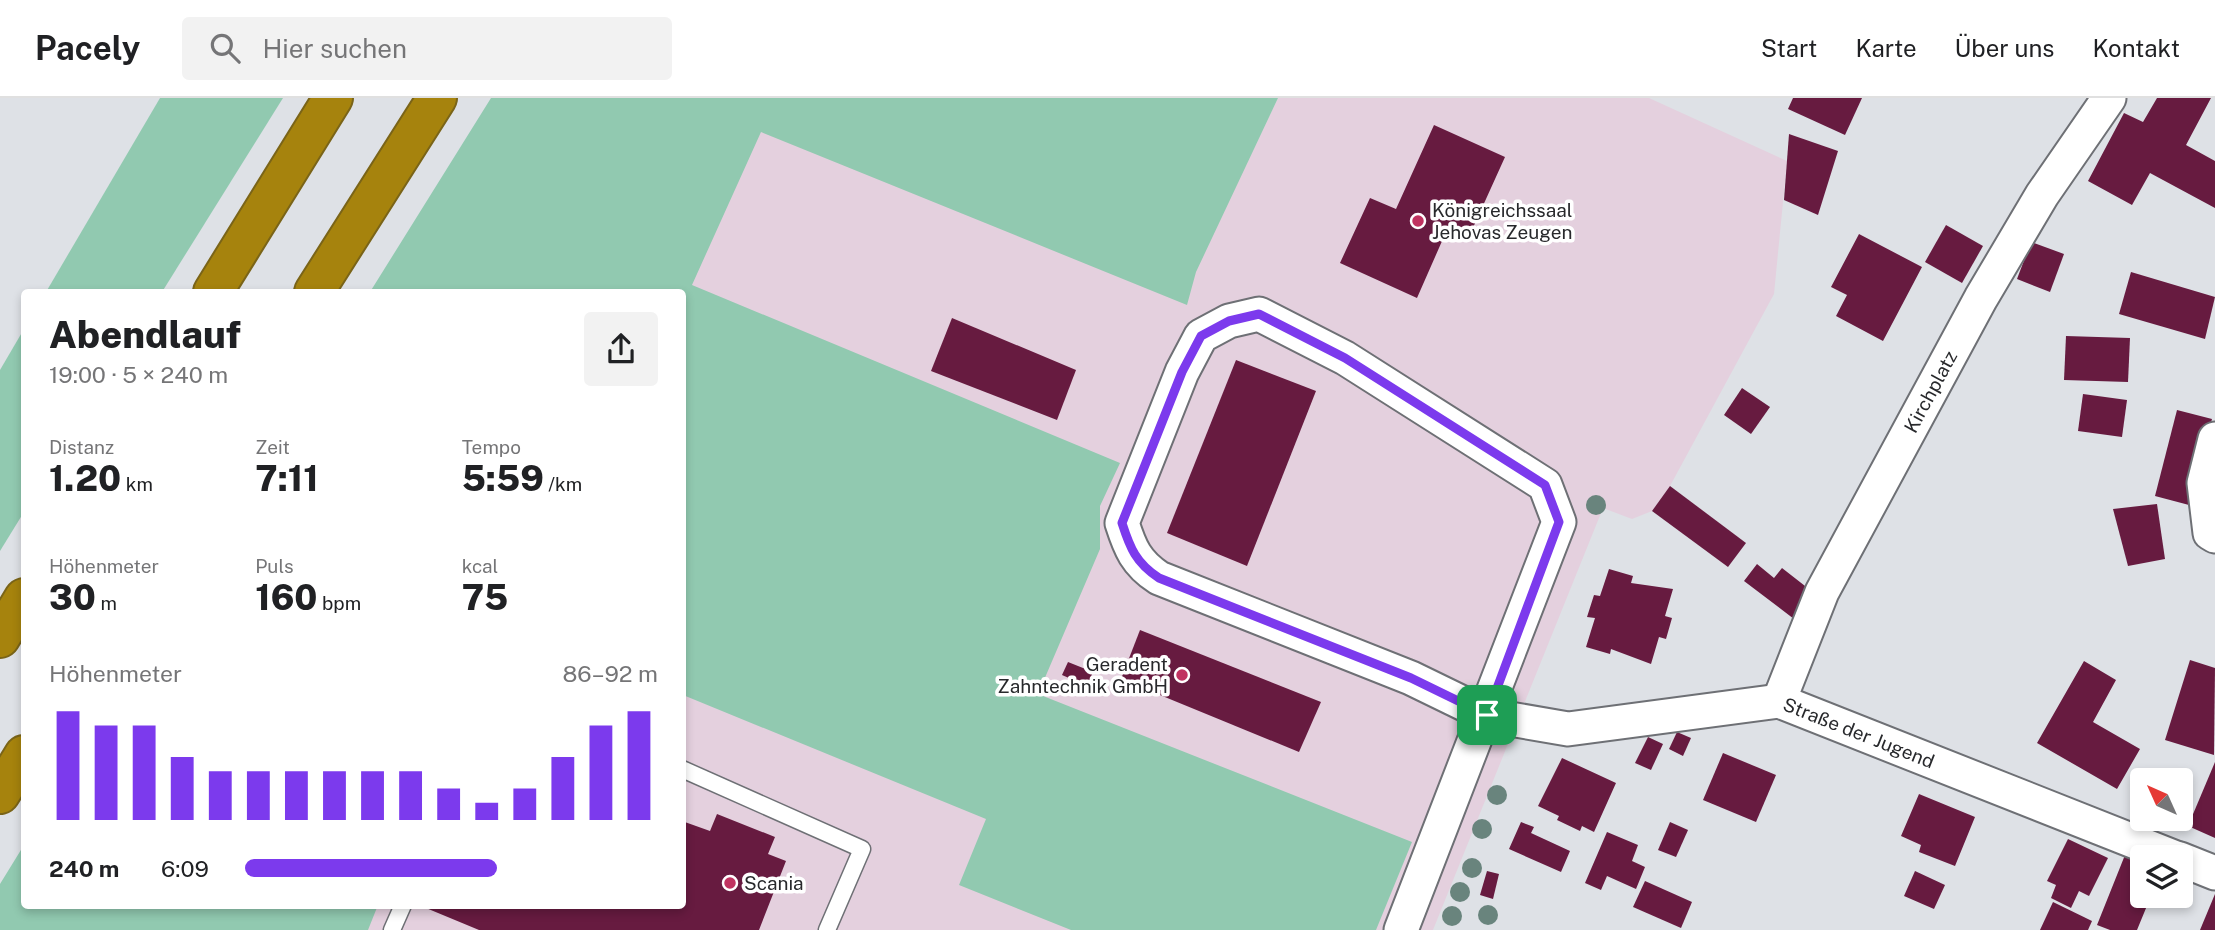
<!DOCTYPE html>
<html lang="de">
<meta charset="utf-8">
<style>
body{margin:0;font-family:"Public Sans",sans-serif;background:#f2f2f2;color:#202124;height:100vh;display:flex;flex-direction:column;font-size:26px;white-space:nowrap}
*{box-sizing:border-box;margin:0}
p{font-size:23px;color:#757577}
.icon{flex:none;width:38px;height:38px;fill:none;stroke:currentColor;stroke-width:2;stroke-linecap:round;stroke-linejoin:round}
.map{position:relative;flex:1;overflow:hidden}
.details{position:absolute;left:21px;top:191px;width:665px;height:620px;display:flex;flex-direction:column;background:#fff;border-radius:7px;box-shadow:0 4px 10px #0003}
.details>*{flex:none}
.needle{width:46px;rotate:315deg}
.fabs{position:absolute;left:2130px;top:670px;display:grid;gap:14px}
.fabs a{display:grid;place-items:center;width:63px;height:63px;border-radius:7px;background:#fff;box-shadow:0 4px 10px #0003;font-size:35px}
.pin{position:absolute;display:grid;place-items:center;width:60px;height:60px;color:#fff;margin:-30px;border-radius:14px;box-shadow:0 4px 10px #0006}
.round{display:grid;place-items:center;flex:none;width:74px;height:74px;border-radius:7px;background:#f2f2f2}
.overview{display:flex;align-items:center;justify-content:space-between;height:119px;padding:0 28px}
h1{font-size:38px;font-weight:800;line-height:52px}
.stats{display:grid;grid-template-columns:repeat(3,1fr);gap:10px;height:119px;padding:7px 28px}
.stats div{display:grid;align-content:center}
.stats b{font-size:35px;font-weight:800}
.stats small{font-size:19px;font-weight:400}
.stats p{font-size:19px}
.chart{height:196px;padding:14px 28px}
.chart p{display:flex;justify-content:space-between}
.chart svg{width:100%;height:126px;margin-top:7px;stroke:#7c3aed;stroke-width:6}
ul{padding:0 28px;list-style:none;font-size:23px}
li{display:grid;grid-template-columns:112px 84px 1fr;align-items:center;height:52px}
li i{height:18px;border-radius:9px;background:#7c3aed}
header{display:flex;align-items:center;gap:42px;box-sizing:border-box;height:98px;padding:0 35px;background:#fff;border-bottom:2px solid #e0e0e0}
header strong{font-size:33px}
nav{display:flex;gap:38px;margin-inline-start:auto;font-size:24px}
.search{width:490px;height:63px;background:#f2f2f2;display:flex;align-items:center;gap:18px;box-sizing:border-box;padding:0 24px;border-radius:7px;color:#757577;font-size:26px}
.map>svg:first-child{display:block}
</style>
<header>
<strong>Pacely</strong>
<div class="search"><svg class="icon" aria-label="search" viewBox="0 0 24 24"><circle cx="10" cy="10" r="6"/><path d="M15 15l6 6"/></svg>Hier suchen</div>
<nav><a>Start</a><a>Karte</a><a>Über uns</a><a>Kontakt</a></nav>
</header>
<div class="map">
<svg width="2215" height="832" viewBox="0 0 2215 832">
<rect width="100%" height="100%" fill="#dee1e6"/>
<path fill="#e4d0de" d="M1024,0l171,174 83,-174h371l138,63 -13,133 -104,192 -18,25 -20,8 -29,-11 -170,422h-1408l15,-25h642v-613l-163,-168z"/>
<g fill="#91c9b0">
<path d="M160,0h123l-121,194h-116z"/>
<path d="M491,0h787l-82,174 -9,33 -426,-173 -69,153 428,178 -20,43v43l-62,145 374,148 -36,88h-305l-112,-45 27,-66 -303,-124 -1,-403h-312z"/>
<path d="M24,231v183l-24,39v-181z"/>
<path d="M24,747v60h354l-10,25h-368v-46z"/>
</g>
<g fill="#671b40">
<path d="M1793,0h69l-17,37 -57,-26z"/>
<path d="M2157,0h54l-25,47 29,16v47l-65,-35 -18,32 -44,-24 36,-68 19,9z"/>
<path d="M1434,27l71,32 -38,84 -21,-9 -29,66 -77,-35 30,-65 26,11z"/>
<path d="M1789,36l49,17 -20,64 -34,-15z"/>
<path d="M1946,127l37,21 -21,37 -37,-21z"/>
<path d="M1859,136l63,33 -39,74 -47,-25 11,-21 -16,-8z"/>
<path d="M2031,144l33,12 -14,38 -33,-13z"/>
<path d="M2131,174l84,25 -10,42 -86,-25z"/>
<path d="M952,220l124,52 -19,50 -126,-49z"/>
<path d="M2066,238l64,2 -2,44 -64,-2z"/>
<path d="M1236,262l80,31 -69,175 -80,-33z"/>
<path d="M1742,290l28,19 -19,27 -27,-19z"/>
<path d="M2083,296l44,6 -5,37 -44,-6z"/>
<path d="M2177,312l35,9 -23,86 -34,-9z"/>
<path d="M1670,388l76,57 -18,24 -76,-56z"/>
<path d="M2157,406l8,55 -37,7 -15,-57z"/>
<path d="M1757,466l17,14 8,-10 32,25 -20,26 -50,-38z"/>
<path d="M1609,471l24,7 -2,7 42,6 -8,27 7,2 -6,21 -7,-2 -8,27 -40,-15 -1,5 -24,-7 9,-29 -8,-1 7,-22 6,1z"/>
<path d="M1140,532l181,72 -22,50 -178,-73z"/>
<path d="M2190,562l25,8 -1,87 -49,-15z"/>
<path d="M2084,563l32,19 -23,42 47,27 -23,40 -80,-46z"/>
<path d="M1068,564l25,10 -6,14 -25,-11z"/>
<path d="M1677,634l14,6 -8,18 -14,-7z"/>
<path d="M1648,639l15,7 -12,26 -16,-7z"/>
<path d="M1723,655l53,22 -20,47 -53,-22z"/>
<path d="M1562,660l54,25 -22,49 -12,-6 -2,5 -23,-11 2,-4 -21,-10z"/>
<path d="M2215,664v76l-27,-12z"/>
<path d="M1919,696l56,23 -20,49 -36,-14 2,-7 -20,-9z"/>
<path d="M717,716l58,23 -7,17 18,7 -27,69h-280l-53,-22 2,-3h254v-84l28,10z"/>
<path d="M1521,724l13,5 -3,6 39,18 -9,21 -52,-23z"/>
<path d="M1670,724l18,8 -12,27 -18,-7z"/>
<path d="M1607,734l31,13 -6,16 13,6 -9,22 -29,-13 -6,14 -16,-7z"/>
<path d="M2068,741l40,19 -19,38 -10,-5 -8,17 -20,-10 5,-13 -9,-4z"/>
<path d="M2125,757l17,7v34h9l-14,34h-27l-13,-5z"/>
<path d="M1487,773l12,3 -6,25 -13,-4z"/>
<path d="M1915,773l30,14 -11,24 -30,-13z"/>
<path d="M1645,783l47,21 -11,26 -48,-21z"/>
<path d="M2215,796v36h-15z"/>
<path d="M2053,804l39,19 -4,9h-48z"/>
</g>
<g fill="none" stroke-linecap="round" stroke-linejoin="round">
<defs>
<g id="service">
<path d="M682,671l180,80 -35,81"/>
<path d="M392,832l11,-25"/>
</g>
<g id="minor">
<path d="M2215,341l-11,44 6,50 5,3"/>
<path id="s1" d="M1779,603l43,-109 159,-294 61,-103 67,-97"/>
<path d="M2180,761l35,14"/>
<path id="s2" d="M1401,832l158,-408 -14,-37 -200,-127 -86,-44 -30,7 -28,15 -19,36 -60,151c8,25 14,40 37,55l252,100 76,37 81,14 211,-28 397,157"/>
</g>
<g id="motorway">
<path d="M213,194l120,-194"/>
<path d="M314,194l123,-194"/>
<path d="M0,540l24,-40"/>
<path d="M0,696l24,-39"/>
</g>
</defs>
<use href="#service" stroke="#6e7075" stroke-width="19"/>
<use href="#minor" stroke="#6e7075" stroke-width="37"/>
<use href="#motorway" stroke="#7a6418" stroke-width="42"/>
<use href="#service" stroke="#fff" stroke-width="16"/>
<use href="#minor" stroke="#fff" stroke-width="33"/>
<use href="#motorway" stroke="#a6830d" stroke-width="38"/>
</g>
<g fill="#69847d">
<circle cx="1596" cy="407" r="10"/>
<circle cx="1497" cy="697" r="10"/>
<circle cx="1482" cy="731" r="10"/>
<circle cx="1472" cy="770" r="10"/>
<circle cx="1460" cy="794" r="10"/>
<circle cx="1488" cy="817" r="10"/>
<circle cx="1452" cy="818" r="10"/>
</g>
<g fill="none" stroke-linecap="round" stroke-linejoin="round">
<defs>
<path id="route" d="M1259,216l86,44 200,127 14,37 -72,193 -76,-37 -252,-100c-23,-15 -29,-30 -37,-55l60,-151 19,-36 28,-15z"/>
</defs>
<use href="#route" stroke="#fff" stroke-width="14"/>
<use href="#route" stroke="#7c3aed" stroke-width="9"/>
</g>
<g fill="#c03260" stroke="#fff" stroke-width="2.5">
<circle cx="1418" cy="123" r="7"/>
<circle cx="1182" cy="577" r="7"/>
<circle cx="730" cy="785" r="7"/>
</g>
<g text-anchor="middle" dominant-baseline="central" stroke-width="7" stroke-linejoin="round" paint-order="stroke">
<g font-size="19" fill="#28292c" stroke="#fff" text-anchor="start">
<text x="1432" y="112">Königreichssaal<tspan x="1432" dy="22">Jehovas Zeugen</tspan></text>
<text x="1168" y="566" text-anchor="end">Geradent<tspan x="1168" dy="22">Zahntechnik GmbH</tspan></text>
<text x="744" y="785">Scania</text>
</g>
<g font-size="19" fill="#28292c" stroke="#fff">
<text stroke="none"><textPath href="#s1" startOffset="345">Kirchplatz</textPath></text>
<text stroke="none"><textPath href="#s2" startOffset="1881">Straße der Jugend</textPath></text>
</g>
</g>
</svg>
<div class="fabs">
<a><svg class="needle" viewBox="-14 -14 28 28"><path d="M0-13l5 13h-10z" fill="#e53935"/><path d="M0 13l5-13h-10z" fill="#757577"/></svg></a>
<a><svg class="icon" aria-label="layers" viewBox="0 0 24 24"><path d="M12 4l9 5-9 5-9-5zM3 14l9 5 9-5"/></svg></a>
</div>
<div class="pin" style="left:1487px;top:617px;background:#1e9e55"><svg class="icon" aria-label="arrive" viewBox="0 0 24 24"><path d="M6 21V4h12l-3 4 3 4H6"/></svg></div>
<section class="details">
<div class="overview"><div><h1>Abendlauf</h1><p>19:00 · 5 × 240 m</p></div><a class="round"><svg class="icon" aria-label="share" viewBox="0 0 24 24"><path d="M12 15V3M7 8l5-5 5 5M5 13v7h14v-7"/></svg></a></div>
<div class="stats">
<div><p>Distanz</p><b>1.20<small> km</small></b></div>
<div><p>Zeit</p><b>7:11</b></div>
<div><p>Tempo</p><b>5:59<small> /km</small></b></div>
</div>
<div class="stats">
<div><p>Höhenmeter</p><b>30<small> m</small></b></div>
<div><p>Puls</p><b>160<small> bpm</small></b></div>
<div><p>kcal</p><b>75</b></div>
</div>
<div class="chart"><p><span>Höhenmeter</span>86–92 m</p>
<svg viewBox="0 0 160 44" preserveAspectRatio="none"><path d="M5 44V6M15 44V11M25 44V11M35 44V22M45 44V27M55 44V27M65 44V27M75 44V27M85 44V27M95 44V27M105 44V33M115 44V38M125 44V33M135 44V22M145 44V11M155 44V6"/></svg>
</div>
<ul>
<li><b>240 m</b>6:09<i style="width:61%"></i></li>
</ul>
</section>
</div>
